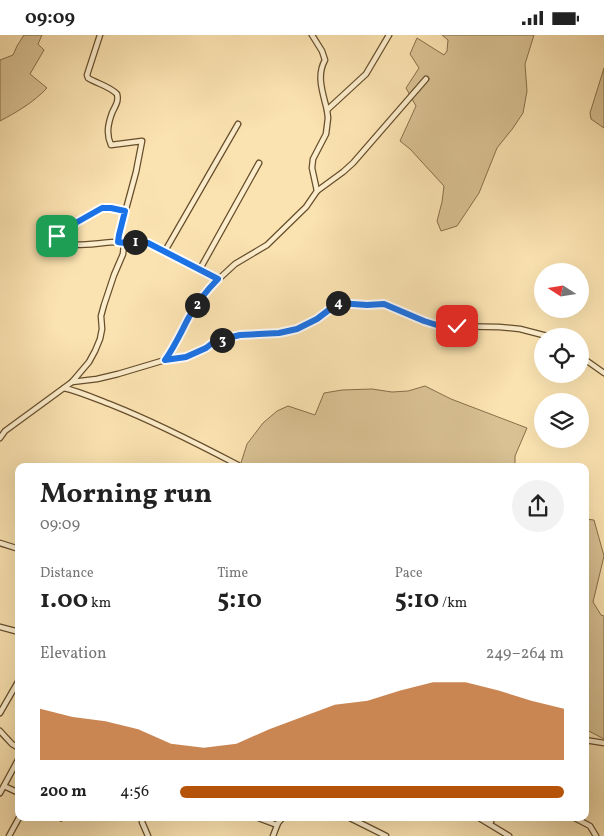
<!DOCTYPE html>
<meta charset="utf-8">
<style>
body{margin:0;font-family:Vollkorn,serif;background:#f2f2f2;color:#222;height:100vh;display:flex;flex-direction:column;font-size:19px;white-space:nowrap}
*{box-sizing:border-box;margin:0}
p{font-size:16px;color:#767676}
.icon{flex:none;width:28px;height:28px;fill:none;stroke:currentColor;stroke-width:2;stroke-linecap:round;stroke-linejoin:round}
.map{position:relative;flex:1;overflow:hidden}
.sheet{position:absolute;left:15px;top:428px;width:574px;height:358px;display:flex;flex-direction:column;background:#fff;border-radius:10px;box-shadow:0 5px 20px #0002}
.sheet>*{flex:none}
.needle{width:32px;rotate:282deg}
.tools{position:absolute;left:534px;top:228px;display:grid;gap:10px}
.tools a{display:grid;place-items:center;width:55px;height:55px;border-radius:50%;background:#fff;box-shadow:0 5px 20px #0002;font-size:25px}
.pin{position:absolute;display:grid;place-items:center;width:42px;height:42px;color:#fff;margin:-21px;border-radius:10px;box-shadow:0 2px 8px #0006}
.km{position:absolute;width:25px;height:25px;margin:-12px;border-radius:50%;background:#222;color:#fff;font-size:14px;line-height:25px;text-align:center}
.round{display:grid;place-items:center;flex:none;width:52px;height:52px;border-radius:26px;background:#f2f2f2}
.head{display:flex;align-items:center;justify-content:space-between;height:85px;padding:0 25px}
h1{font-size:28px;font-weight:700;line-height:38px}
.stats{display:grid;grid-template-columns:repeat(3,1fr);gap:8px;height:85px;padding:5px 25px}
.stats div{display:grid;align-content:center}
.stats b{font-size:25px;font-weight:700}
.stats small{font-size:14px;font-weight:400}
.stats p{font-size:14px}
.chart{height:140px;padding:10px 25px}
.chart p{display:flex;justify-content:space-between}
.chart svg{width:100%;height:90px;margin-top:5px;fill:#b45309;opacity:.7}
ul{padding:0 25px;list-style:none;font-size:16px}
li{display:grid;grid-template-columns:80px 60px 1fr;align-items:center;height:38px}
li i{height:12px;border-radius:6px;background:#b45309}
.status{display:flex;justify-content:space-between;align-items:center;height:35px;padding:0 25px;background:#fff;direction:ltr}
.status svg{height:14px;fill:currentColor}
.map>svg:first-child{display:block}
</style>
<div class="status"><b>09:09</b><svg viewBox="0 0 49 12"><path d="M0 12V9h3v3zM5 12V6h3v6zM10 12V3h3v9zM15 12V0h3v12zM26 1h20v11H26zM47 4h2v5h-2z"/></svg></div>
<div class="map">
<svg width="604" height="801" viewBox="0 0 604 801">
<rect width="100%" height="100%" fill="#fbe3b1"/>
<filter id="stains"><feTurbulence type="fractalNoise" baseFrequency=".004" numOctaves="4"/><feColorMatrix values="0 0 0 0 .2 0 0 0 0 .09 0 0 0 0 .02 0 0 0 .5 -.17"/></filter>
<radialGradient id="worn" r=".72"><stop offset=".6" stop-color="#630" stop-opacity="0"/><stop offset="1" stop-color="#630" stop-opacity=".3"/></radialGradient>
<g fill="#d9c193" stroke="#876f4a">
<path d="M24,0h18l-4,9 6,6 -14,24 17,14c-13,14 -30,24 -47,33v-61l13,-5 4,-9z"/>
<path d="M442,0h92l-9,29 2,27 -4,22 -10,15 -16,20 -18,45 -22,33 -16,5 -4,-10 5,-19 2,-16 -34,-37 -10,-8 16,-35 -10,-18 13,-20 -9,-14 7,-16 27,17 3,-4 1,-11z"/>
<path d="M604,33v60l-13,-9 -1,-6z"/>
<path d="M425,351l26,13 76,29 -12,28v10h-275l7,-22 16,-21 14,-12 11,-5 27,9 9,-22 18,-3 30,-1 20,3 16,-1z"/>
<path d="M585,484l9,1 10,36 -11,46 8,13 3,1v123l-19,-10z"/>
</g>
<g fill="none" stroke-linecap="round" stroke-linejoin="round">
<defs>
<g id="street">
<path d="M312,0l10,16 3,9c-9,16 -2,33 2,50"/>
<path d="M317,156l26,-19 10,-9 73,-84"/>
<path d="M119,207c-21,0 -45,7 -65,-1l3,-5 8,-7 37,-21h9l14,3"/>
<path d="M124,208l16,-1 8,1 70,36"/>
<path d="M165,216l73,-127"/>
<path d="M200,234l59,-106"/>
<path d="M580,321l24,17"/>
<path d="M165,325l21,-3 20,-9 9,-7 25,-6 39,-2 18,-4 20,-10 21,-16 29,2 17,-1 40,17 16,5 59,1 21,2 27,7"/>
<path d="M72,347l25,-3 21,-5 47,-14 7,-9 17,-34 19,-28 27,-25 32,-19 39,-38 11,-16 -5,-23 1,-9 13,-25 2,-16 -1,-8 39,-36 23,-39"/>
<path d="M64,353c17,4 32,11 48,17 43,17 84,38 126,60"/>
<path d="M0,403l5,-7 67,-49 17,-20 6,-11 5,-12 2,-10 -1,-13 3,-11 10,-30 9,-21 1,-11 -5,-1v-7l17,-63 6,-31 -31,4c-5,-11 -3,-21 1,-32 3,-7 7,-11 5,-19 -8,-8 -19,-10 -29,-16l-1,-3 13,-40"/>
<path d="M0,508l19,6"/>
<path d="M0,592l19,5"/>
<path d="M0,678l19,-33"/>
<path d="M0,696l12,13 7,4"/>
<path d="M585,705l19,3"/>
<path d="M4,751l15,7"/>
<path d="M0,758l19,-35"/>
<path d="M59,781l2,2"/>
<path d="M143,781l-1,6 6,14"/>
<path d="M253,781l24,9"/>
<path d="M346,781l40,20"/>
<path d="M476,781l33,20"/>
<path d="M571,781l19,10 6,10"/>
<path d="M490,789l3,-8"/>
<path d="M9,801l11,-20"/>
<path d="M273,801l5,-13 6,-7"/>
</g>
</defs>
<use href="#street" stroke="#664e2c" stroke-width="7"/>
<use href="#street" stroke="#fcedcc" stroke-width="4.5"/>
</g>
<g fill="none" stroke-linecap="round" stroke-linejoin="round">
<defs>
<path id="route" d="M57,201l8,-7 37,-21h9l14,3 -6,24 -1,7c10,2 20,0 30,1l70,36c-11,11 -21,24 -29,38 -8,15 -14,29 -24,43l21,-3 20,-9 9,-7 25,-6 39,-2 18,-4 20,-10 21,-16 29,2 17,-1 40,17 16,5h17"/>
</defs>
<use href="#route" stroke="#fff" stroke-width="10"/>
<use href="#route" stroke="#1a73e8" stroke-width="6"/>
</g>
<rect width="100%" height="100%" filter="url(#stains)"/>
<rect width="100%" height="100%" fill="url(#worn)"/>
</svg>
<div class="tools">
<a><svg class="needle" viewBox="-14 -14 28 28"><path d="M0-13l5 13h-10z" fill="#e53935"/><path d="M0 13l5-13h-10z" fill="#767676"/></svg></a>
<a><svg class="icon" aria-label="locate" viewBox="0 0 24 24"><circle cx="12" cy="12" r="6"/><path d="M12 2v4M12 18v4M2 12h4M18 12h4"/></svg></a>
<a><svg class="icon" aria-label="layers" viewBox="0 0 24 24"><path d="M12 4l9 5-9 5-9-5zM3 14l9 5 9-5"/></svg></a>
</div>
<div class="pin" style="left:57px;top:201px;background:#1e9e55"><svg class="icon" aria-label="arrive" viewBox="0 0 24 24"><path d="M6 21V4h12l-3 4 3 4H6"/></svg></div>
<div class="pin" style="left:457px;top:291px;background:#d93025"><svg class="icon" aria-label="check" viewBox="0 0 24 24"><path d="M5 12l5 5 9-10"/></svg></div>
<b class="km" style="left:135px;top:207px">1</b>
<b class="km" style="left:197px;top:270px">2</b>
<b class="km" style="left:222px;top:305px">3</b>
<b class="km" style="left:338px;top:268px">4</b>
<section class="sheet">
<div class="head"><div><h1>Morning run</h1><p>09:09</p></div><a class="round"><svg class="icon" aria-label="share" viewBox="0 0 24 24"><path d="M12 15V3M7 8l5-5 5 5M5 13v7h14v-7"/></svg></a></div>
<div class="stats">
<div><p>Distance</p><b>1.00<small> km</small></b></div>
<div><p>Time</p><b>5:10</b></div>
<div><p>Pace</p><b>5:10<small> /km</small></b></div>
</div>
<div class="chart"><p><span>Elevation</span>249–264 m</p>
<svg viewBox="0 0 160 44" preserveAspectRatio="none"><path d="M0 44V19L10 23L20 25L30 29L40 36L50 38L60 36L70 29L80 23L90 17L100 15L110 10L120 6L130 6L140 10L150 15L160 19V44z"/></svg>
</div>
<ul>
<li><b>200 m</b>4:56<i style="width:100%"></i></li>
</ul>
</section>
</div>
